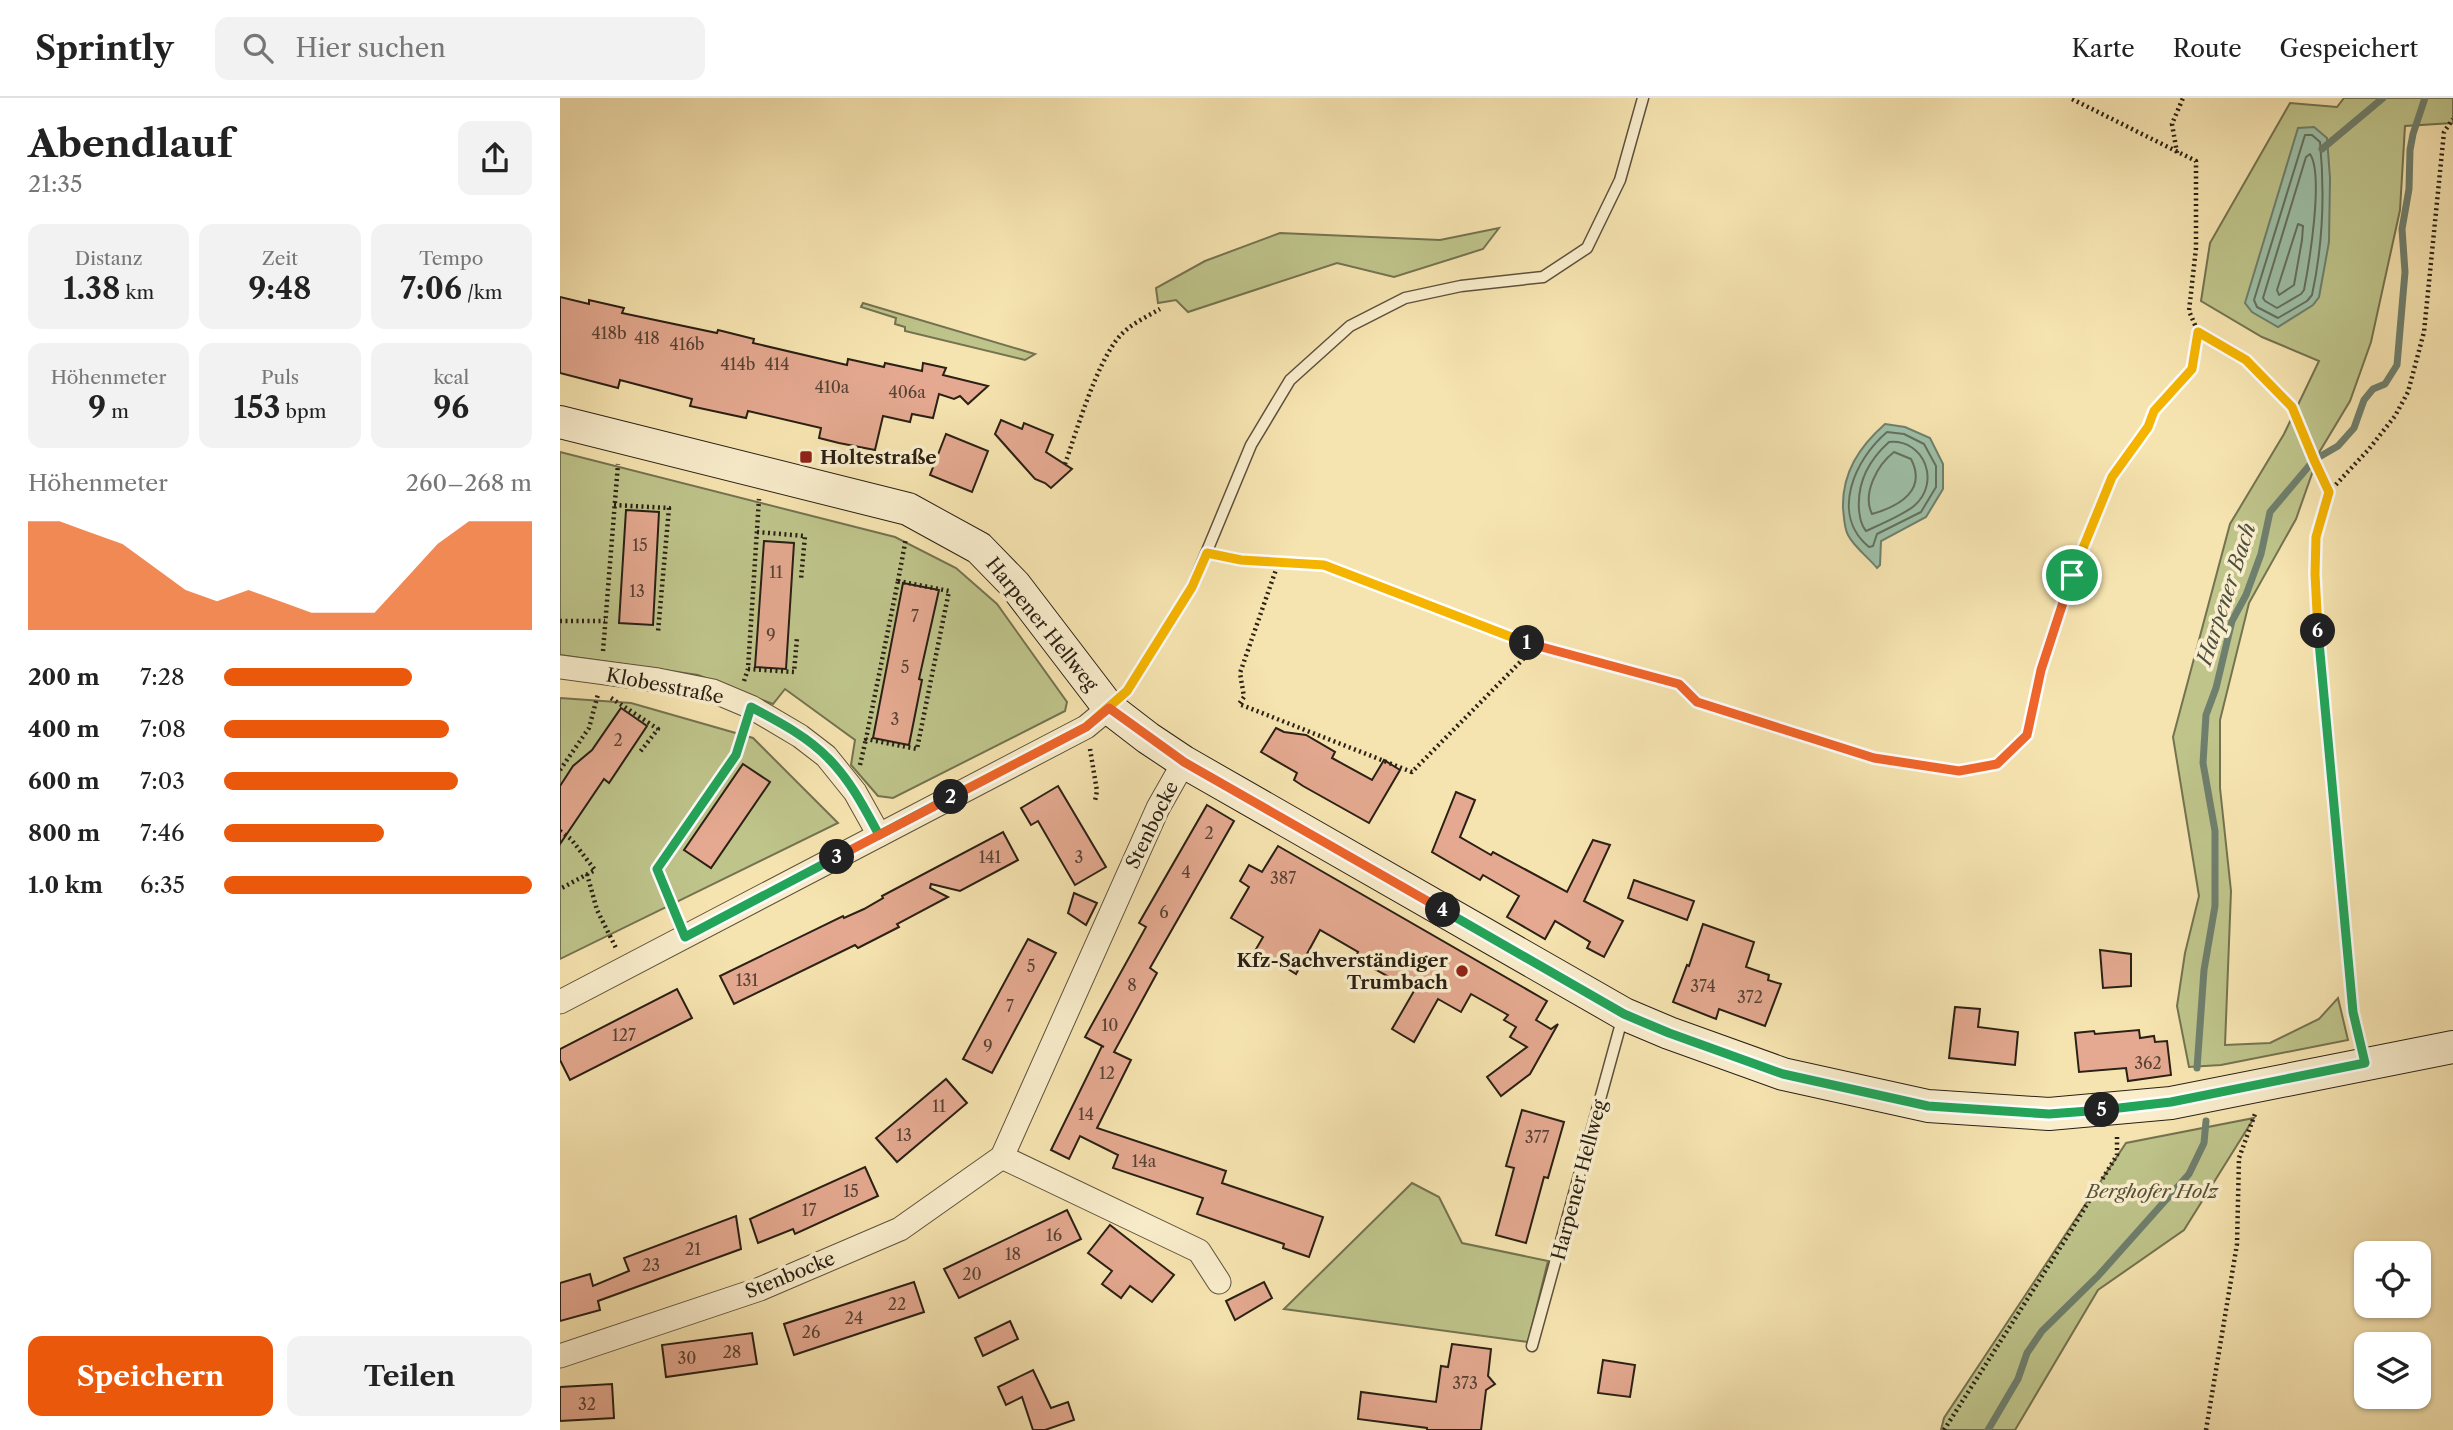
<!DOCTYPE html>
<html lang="de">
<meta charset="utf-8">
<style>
body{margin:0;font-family:"Libre Caslon Text",serif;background:#f2f2f2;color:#222;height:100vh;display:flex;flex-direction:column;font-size:26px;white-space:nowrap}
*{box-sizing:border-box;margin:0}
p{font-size:23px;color:#767676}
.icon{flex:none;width:38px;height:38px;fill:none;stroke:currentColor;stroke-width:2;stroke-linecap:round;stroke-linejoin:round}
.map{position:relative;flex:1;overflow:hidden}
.drawer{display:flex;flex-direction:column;background:#fff;width:560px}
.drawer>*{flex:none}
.buttons{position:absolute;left:1794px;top:1143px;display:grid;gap:14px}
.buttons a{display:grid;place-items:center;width:77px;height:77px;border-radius:14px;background:#fff;box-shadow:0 2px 5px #0004;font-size:35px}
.pin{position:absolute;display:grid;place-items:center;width:60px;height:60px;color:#fff;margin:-30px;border:4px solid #fff;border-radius:50%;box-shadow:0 2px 7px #0007}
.km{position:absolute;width:35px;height:35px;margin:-18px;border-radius:50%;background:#222;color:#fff;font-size:19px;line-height:35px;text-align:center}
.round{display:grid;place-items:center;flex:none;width:74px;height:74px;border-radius:14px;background:#f2f2f2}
.headline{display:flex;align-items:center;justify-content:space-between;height:119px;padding:0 28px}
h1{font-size:38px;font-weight:800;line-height:52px}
.figures{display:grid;grid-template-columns:repeat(3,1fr);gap:10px;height:119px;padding:7px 28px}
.figures div{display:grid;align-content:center;border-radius:14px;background:#f2f2f2;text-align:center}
.figures b{font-size:30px;font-weight:800}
.figures small{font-size:19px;font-weight:400}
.figures p{font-size:19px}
.chart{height:196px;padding:14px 28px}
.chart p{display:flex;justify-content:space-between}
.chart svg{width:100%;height:126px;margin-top:7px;fill:#ea580c;opacity:.7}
.button{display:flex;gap:14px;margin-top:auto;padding:14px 28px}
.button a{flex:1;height:80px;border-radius:14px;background:#ea580c;color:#fff;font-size:28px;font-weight:800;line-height:80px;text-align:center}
.button a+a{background:#f2f2f2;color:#222}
ul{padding:0 28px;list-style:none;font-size:23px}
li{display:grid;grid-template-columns:112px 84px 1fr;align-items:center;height:52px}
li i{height:18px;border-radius:9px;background:#ea580c}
header{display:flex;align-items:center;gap:42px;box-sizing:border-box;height:98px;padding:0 35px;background:#fff;border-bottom:2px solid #e0e0e0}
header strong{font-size:33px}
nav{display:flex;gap:38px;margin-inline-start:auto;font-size:24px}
.search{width:490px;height:63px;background:#f2f2f2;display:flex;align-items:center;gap:18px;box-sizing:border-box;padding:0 24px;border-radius:14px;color:#767676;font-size:26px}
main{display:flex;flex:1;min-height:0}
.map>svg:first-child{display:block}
</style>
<header>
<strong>Sprintly</strong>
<div class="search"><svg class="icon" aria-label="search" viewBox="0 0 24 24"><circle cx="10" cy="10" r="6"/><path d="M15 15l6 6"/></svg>Hier suchen</div>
<nav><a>Karte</a><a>Route</a><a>Gespeichert</a></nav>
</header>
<main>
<section class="drawer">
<div class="headline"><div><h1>Abendlauf</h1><p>21:35</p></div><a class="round"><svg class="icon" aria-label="share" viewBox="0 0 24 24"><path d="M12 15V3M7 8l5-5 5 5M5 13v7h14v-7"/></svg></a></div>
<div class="figures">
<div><p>Distanz</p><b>1.38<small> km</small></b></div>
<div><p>Zeit</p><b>9:48</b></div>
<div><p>Tempo</p><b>7:06<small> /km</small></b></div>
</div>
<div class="figures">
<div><p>Höhenmeter</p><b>9<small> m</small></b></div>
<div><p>Puls</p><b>153<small> bpm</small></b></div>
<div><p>kcal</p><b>96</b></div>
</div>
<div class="chart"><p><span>Höhenmeter</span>260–268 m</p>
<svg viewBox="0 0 160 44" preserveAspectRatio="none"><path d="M0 44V6L10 6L20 10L30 14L40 22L50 30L60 34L70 30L80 34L90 38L100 38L110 38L120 26L130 14L140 6L150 6L160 6V44z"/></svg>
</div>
<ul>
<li><b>200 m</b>7:28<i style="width:61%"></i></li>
<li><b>400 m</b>7:08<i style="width:73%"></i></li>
<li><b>600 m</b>7:03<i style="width:76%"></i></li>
<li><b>800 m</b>7:46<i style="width:52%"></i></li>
<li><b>1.0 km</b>6:35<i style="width:100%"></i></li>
</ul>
<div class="button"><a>Speichern</a><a>Teilen</a></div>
</section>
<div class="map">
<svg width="1893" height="1332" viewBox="0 0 1893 1332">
<rect width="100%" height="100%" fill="#f6e4b0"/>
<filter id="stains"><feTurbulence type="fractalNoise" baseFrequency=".00286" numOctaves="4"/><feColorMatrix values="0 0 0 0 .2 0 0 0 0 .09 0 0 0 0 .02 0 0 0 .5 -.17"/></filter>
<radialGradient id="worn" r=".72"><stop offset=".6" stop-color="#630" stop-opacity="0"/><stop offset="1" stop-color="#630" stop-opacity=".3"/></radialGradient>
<g fill="#bec48a" stroke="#747250" stroke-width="2">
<path d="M1784,0h109v25l-48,3 -5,84 -29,132 -21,59 -30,50 -24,68 -47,84 -29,117v68l11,103 -6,154 45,-2 49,-24 19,-21 10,42 -127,25 -32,2 -12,-61 8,-53 14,-57 -26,-159 57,-213 54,-90 35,-73 -57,-24 -61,-36 9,-58 80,-140 47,4z"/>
<path d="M939,130l-16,21 -89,28 -57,-14 -149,49 -12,-12 -18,3 -2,-15 49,-27 75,-28 160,7z"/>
<path d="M303,205l172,51 -10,6 -120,-29v-4l-10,-3 1,-6 -35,-11z"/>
<path d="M0,354l335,85 61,31 41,36 70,98 -2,9 -172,87 -15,-2 -27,-31 4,-25 -70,-51 -12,15 -75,-29 -138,-20z"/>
<path d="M0,600l71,5 122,35 85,85 -278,136z"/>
<path d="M1694,1020l-70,112 -86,60 -83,140h-74l3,-12 182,-275z"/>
<path d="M852,1085l27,14 23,46 86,18 -20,81 -244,-33z"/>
</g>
<g fill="#9dbfa7" stroke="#6f7f6d" stroke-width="2">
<path d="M1754,29l13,11 3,40 -1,64 -10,55 -6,8 -35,22 -26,-15 -7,-9 53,-175z"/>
<path d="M1325,326l20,3 25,11 13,26v25l-17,28 -45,24 -1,24 -3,3c-8,-10 -23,-21 -29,-33 -4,-7 -4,-19 -5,-27 -1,-35 16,-61 42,-84z"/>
</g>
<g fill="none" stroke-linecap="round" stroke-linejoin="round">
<g stroke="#64705e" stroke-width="2">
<path d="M1745,37h7l8,7c5,52 3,102 -8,153l-5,6 -29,17 -21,-11 -3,-7z"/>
<path d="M1750,56c14,21 -1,110 -6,136l-3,4 -24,14 -12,-7 -2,-3 43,-141z"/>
<path d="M1738,126l5,2 -1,14 -8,45 -15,10 -2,-5z"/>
<path d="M1327,334l17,2 20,10 12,22v21l-15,25 -44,22 -4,12 -4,1c-39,-32 -15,-87 18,-115z"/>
<path d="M1329,344c36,-3 52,41 25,64 -11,9 -35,19 -48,25 -5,-6 -6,-13 -7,-21 -2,-27 10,-50 30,-68z"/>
<path d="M1334,354l17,7c16,31 -11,47 -39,55 -10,-20 5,-49 22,-62z"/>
</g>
<g stroke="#6f7f6d" stroke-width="7">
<path d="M1762,51l61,-51"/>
<path d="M1637,970l7,-98 11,-64v-75l-12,-68 3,-48 10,-27 16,-67 14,-26 15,-41 9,-42 44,-52 24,-14 16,-18 10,-28 9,-11 12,-5 12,-19 8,-93 -3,-43 7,-40 1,-39 3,-16 12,-36"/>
<path d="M1428,1332l30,-51 9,-26 15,-22 56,-55 91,-102 15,-31 2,-22"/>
</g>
</g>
<g fill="#e4a990" stroke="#2a2015" stroke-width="2">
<path d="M0,199l29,7v-4l35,8 -2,5 95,20 1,-3 36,9 -1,4 94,22 1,-6 36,8 1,-4 37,8 1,-8 23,5 -3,7 45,11 -20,18 -8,-8 -6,3 -15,-5 -6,24 -21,-4 -2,8 -27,-6 -8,34 -36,-7 -20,-5 2,-10 -73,-17 -2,7 -56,-12 2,-7 -72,-19 -2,8 -58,-15z"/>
<path d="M441,322l21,9 2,-6 29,12 -7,17 26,17 -21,19 -6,-5 -10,-4 -40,-45z"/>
<path d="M386,336l42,17 -16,41 -42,-17z"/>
<path d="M66,412l33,2 -6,113 -34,-2z"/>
<path d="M204,443l30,2 -8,126 -31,-2z"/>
<path d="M343,485l36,7 -20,89 3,1 -13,65 -36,-7z"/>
<path d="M61,610l26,18 -38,57 -5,-4 -44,65v-58l13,-20 19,-16z"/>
<path d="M716,630l8,4 22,3 29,17 -3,6 40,22 12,-20 16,10 -31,53 -66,-37 -9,-6 3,-7 -36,-21z"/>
<path d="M183,666l27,18 -59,86 -27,-18z"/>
<path d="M498,688l48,81 -31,18 -37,-64 -7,4 -10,-17z"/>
<path d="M896,694l19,8 -15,37 31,18 2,-3 74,40 26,-52 17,5 -26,56 39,20 -19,36 -17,-9 3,-6 -35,-21 -10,18 -38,-22 12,-21 -36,-21 -3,5 -48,-28z"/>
<path d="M647,707l27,16 -84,147 7,5 -43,79 17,8 -34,68 129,43 -4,12 101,34 -14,40 -26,-9 1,-4 -87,-30 6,-16 -90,-30 5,-13 -38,-19 -11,23 -18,-9 51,-104 2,1 -19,-10 61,-110 -7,-4z"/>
<path d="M443,734l15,28 -58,31 -29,-7 -1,4 18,9 -51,27 2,3 -41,21 -3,-3 -121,59 -14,-28 123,-60 1,2 20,-9 19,-11 -1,-2z"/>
<path d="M718,748l269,155 -11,19 15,9 7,-5 -28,50 -29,22 -14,-19 40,-30 -17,-10 6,-10 -12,-7 4,-5 -37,-21 -10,18 -23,-13 -24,43 -22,-13 22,-38 -59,-33 3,-6 -38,-22 -24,44 -22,-14 -4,6 -18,-10 11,-19 -32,-19 18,-31 -9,-6 9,-16 13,7z"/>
<path d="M1074,782l60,21 -7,19 -59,-22z"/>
<path d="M514,795l23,10 -11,22 -18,-12z"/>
<path d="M1143,826l51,18 -8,25 23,8 -1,5 13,4 -16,42 -46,-17 -3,10 -43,-17 14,-37 2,1z"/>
<path d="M468,841l28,14 -64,120 -29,-14z"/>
<path d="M1540,852l31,4v32l-28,2z"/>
<path d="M117,891l15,29 -122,62 -10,-20v-11z"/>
<path d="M1395,909l25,2 -2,18 40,5 -3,33 -66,-7z"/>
<path d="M1579,932l1,8 14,-2 1,6 12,-1 4,34 -43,6 -2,-13 -47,4 -4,-39 19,-2 1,3z"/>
<path d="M386,981l21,24 -70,59 -21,-24z"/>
<path d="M962,1012l42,12 -16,56 -4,-1 -18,66 -30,-8 18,-67 -8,-2z"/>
<path d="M305,1069l13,29 -83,38 -2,-5 -35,14 -8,-24z"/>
<path d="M507,1112l14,29 -122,59 -15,-29z"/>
<path d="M176,1118l5,33 -143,52 2,9 -40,11v-38l30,-9 3,12 36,-15 -5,-13z"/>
<path d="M550,1127l64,50 -22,27 -22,-16 -9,12 -19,-14 10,-13 -24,-18z"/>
<path d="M354,1184l10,30 -130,43 -10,-31z"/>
<path d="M704,1184l8,16 -37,22 -9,-19z"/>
<path d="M450,1223l8,18 -35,17 -8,-18z"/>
<path d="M192,1235l5,31 -91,13 -4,-32z"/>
<path d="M892,1246l39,5 -3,27 7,8 -9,6 -5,40h-54v-2l-69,-9 3,-27 75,10 5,-36 7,1z"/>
<path d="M1043,1262l32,5 -5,32 -32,-4z"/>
<path d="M473,1272l18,38 17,-6 6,18 -29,10h-12l-11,-33 -16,8 -8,-18z"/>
<path d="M52,1286l2,34 -54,3v-34z"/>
</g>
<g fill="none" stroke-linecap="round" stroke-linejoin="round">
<defs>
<g id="lane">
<path d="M551,608l16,-15 65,-104 59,-142 39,-65 60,-54 55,-28 56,-12 82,-9 44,-29 33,-68 23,-82"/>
<path d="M972,1248l91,-330"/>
</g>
<g id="street">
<path d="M0,569l98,13 55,11 38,16 49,29 26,20 29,36 24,43"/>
<path d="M0,904l526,-275 23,-19"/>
<path d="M442,1059l197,94 20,31"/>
<path d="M0,1258l200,-67 140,-60 102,-72 156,-349 26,-46"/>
</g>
<path id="secondary" d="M0,324l348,87 71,39 36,37 94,123 39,30 36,24 440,252 45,19 114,41 145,32 121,8 122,-11 282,-56"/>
</defs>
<use href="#lane" stroke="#5d513c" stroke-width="13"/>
<use href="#street" stroke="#5d513c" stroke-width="25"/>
<use href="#secondary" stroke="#2a2015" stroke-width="34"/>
<g stroke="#2a2015" stroke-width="4.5" stroke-dasharray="2 3.5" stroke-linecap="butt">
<path d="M1617,55l-5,-29 11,-26"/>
<path d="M1638,234l48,28 46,47 37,85"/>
<path d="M505,366c12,-34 31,-100 54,-127 10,-12 27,-20 41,-28"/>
<path d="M54,407l55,3 -11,124"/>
<path d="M197,434l48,4 -4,43"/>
<path d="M660,457l21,5 83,5 212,81 143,38 18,18 177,56 85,13 38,-7 30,-29 14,-65 31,-95 40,-98 36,-50 6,-16 37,-42 7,-37 -9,-21 7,-63v-87l-126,-63"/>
<path d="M719,463l-39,112 4,24 -5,7 173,68 124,-126"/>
<path d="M338,483l51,10 -32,158 -51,-10z"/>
<path d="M338,483l8,-43"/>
<path d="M0,523h45"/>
<path d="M43,553l15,-187"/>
<path d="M188,571l46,3 3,-34"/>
<path d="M184,583l4,-12 11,-170"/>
<path d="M51,600l47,31 -18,23"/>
<path d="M530,651l7,42 -2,10"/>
<path d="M300,667l6,-26"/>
<path d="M0,672l29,-42 9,-34"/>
<path d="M0,733l11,8 24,31 -35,19"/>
<path d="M27,776l10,36 19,38"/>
<path d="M116,819l-19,-48 79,-114 8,-27"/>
<path d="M1799,941l-6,-27 -34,-368 -4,-70 2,-37 12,-45 40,-43 26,-33 13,-24 16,-60 20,-200 9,-13"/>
<path d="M1384,1332l128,-201 45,-74v-21"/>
<path d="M1646,1332l31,-186 2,-86 16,-44"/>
</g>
<use href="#lane" stroke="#f9edcc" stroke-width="10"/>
<use href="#street" stroke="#f9edcc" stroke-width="23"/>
<use href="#secondary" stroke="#f9edcc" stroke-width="32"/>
</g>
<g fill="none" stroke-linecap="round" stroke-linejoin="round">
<defs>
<path id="split-1" d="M967,545l152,41 18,18 177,56 85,13 38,-7 30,-29 14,-65 31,-95"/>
<path id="split-2" d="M391,699l135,-70 41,-36 65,-104 15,-34 34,7 83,5 203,78"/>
<path id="split-3" d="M277,759l-152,80 -28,-68 79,-114 15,-48c26,14 56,29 77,51 22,22 36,49 51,77l72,-38"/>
<path id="split-4" d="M277,759l249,-130 23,-19 75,54 259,148"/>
<path id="split-5" d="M883,812l181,104 45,19 114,41 145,32 121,8 53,-4"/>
<path id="split-6" d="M1542,1012l69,-8 194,-39 -12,-51 -35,-381"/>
<path id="split-7" d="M1512,477l40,-98 36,-50 6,-16 38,-42 6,-37 48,28 46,47 22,53 15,32 -13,45 -1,37 3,57"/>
</defs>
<use href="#split-1" stroke="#fff" stroke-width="14"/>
<use href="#split-2" stroke="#fff" stroke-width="14"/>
<use href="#split-3" stroke="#fff" stroke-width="14"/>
<use href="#split-4" stroke="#fff" stroke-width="14"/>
<use href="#split-5" stroke="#fff" stroke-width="14"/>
<use href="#split-6" stroke="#fff" stroke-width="14"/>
<use href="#split-7" stroke="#fff" stroke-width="14"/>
<use href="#split-1" stroke="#f0652b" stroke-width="9"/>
<use href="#split-2" stroke="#f5b400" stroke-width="9"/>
<use href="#split-3" stroke="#22a559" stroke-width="9"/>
<use href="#split-4" stroke="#f0652b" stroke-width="9"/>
<use href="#split-5" stroke="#22a559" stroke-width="9"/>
<use href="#split-6" stroke="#22a559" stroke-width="9"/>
<use href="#split-7" stroke="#f5b400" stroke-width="9"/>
</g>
<g fill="#8f2418" stroke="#f9edcc" stroke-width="2.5">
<rect x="239" y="352" width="14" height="14" rx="3.5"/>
<circle cx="902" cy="873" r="7"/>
</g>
<g text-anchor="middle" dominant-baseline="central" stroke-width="7" stroke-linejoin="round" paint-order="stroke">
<g font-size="16" fill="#584234">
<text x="49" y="235">418b</text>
<text x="87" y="240">418</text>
<text x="127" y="246">416b</text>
<text x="178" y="266">414b</text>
<text x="217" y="266">414</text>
<text x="272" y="289">410a</text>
<text x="347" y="294">406a</text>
<text x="80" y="447">15</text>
<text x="216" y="474">11</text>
<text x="77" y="493">13</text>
<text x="355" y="518">7</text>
<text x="211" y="537">9</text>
<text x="345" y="569">5</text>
<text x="335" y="621">3</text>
<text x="58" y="642">2</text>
<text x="649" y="735">2</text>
<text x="430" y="759">141</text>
<text x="519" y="759">3</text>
<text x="626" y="774">4</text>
<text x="723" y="780">387</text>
<text x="604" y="814">6</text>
<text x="471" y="868">5</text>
<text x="187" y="882">131</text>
<text x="572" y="887">8</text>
<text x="1143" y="888">374</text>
<text x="1190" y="899">372</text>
<text x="450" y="908">7</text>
<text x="550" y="927">10</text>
<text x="64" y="937">127</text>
<text x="428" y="948">9</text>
<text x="1588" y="965">362</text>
<text x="547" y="975">12</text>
<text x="379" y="1008">11</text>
<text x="526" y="1016">14</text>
<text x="344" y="1037">13</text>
<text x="977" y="1039">377</text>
<text x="584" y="1063">14a</text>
<text x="291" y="1093">15</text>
<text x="249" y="1112">17</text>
<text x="494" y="1137">16</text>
<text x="133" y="1151">21</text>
<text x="453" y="1156">18</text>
<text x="91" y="1167">23</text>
<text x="412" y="1176">20</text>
<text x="337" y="1206">22</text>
<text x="294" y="1220">24</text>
<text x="251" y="1234">26</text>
<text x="172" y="1254">28</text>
<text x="127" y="1260">30</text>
<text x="905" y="1285">373</text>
<text x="27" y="1306">32</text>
</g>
<g font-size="19" font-weight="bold" fill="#2a2015" stroke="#f9edcc" text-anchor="start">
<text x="260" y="359">Holtestraße</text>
<text x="888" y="862" text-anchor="end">Kfz-Sachverständiger<tspan x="888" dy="22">Trumbach</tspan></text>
</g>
<g font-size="19" fill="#2a2015" stroke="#f9edcc">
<text transform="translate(482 526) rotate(51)">Harpener Hellweg</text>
<text transform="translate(105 588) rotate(11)">Klobesstraße</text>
<text transform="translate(592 727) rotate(-64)">Stenbocke</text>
<text transform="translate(1019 1082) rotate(-75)">Harpener Hellweg</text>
<text transform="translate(230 1177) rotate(-22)">Stenbocke</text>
</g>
<g font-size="19" font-style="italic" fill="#565138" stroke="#f9edcc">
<text x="1592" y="1093">Berghofer Holz</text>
</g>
<g font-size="21" font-style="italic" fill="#4c5041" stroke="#f9edcc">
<text transform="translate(1666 496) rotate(-72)">Harpener Bach</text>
</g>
</g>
<rect width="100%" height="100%" filter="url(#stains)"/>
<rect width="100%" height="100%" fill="url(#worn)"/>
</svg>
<div class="buttons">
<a><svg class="icon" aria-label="locate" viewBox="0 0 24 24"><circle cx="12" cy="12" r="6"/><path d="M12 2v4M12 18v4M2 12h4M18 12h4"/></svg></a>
<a><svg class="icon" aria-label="layers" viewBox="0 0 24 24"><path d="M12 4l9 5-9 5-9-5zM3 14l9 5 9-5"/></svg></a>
</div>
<div class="pin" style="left:1512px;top:477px;background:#1e9e55"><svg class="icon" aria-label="arrive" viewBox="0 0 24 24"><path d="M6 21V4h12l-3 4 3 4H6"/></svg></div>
<b class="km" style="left:967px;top:545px">1</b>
<b class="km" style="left:391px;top:699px">2</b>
<b class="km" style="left:277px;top:759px">3</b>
<b class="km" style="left:883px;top:812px">4</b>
<b class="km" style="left:1542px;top:1012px">5</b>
<b class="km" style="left:1758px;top:533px">6</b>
</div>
</main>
